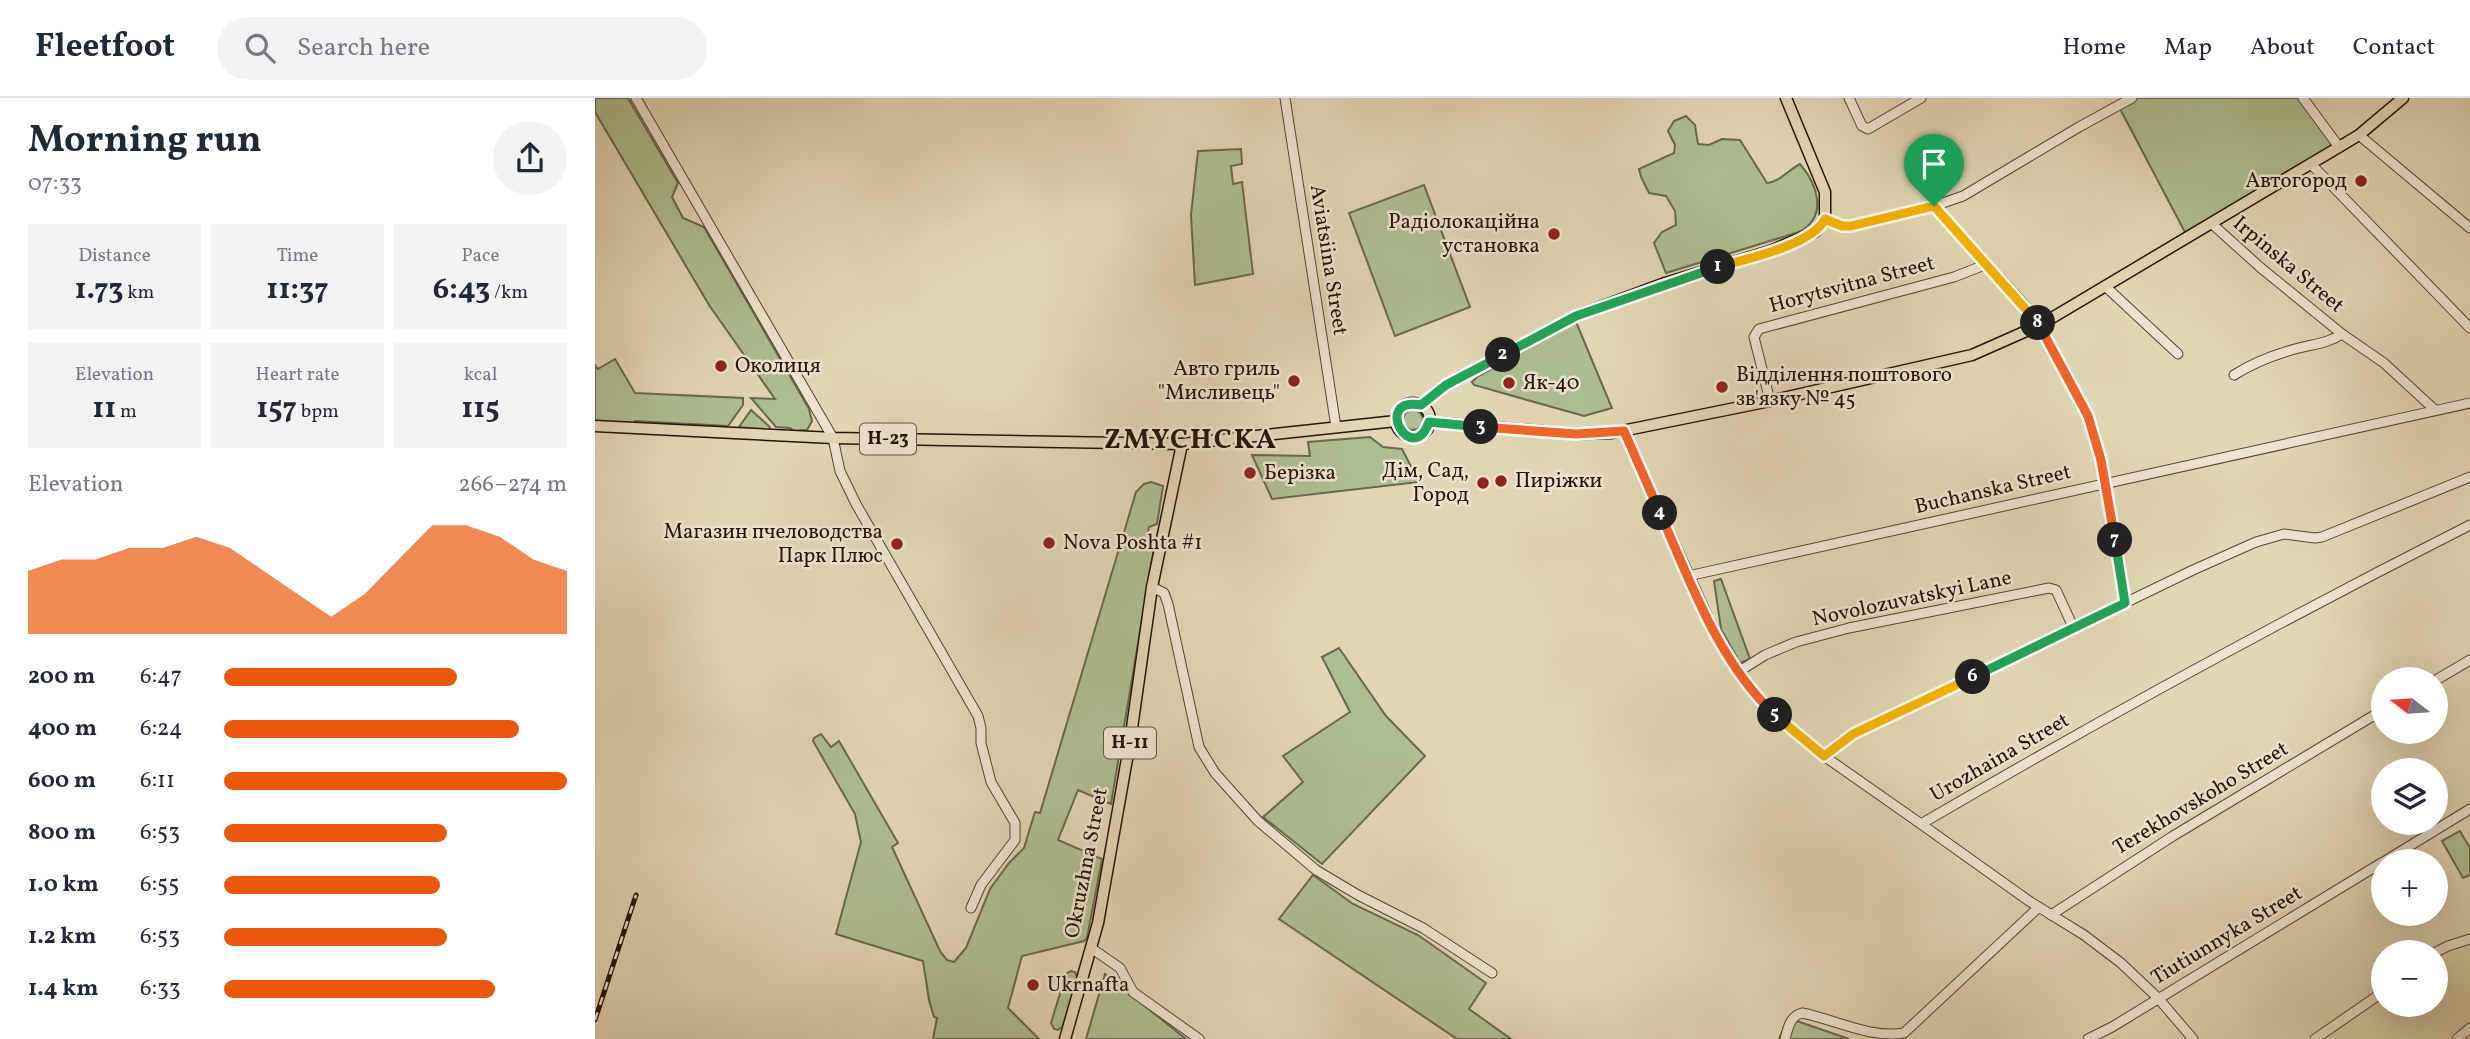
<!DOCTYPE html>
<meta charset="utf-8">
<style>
body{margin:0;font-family:Vollkorn,serif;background:#f2f2f3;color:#1f2937;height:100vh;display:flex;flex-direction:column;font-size:26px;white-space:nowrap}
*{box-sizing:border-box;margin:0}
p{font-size:23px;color:#747a83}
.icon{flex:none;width:38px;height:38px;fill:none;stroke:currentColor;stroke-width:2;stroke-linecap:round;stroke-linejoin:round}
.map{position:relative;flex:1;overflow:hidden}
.side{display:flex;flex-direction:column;background:#fff;width:595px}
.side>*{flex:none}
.needle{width:46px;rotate:287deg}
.controls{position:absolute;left:1776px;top:569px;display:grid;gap:14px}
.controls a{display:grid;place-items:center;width:77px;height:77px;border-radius:50%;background:#fff;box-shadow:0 7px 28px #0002;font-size:35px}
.pin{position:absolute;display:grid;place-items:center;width:60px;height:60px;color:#fff;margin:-72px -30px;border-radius:50% 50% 50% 0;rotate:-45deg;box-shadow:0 0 7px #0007}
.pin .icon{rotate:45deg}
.km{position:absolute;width:35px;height:35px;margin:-18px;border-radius:50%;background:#222;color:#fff;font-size:19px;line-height:35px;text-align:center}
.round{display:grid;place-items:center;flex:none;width:74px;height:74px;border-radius:37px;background:#f2f2f3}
.head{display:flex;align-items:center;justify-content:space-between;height:119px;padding:0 28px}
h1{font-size:38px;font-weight:700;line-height:52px}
.stats{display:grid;grid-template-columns:repeat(3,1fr);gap:10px;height:119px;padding:7px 28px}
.stats div{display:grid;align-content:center;border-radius:0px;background:#f2f2f3;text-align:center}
.stats b{font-size:30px;font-weight:700}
.stats small{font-size:19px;font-weight:400}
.stats p{font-size:19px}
.chart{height:196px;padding:14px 28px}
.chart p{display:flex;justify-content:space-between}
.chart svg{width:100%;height:126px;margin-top:7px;fill:#ea580c;opacity:.7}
ul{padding:0 28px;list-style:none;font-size:23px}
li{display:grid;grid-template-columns:112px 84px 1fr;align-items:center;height:52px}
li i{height:18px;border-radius:9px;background:#ea580c}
header{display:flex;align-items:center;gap:42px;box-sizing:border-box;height:98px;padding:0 35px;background:#fff;border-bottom:2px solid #e0e1e3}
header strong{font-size:33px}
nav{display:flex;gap:38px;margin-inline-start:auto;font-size:24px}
.search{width:490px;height:63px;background:#f2f2f3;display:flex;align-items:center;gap:18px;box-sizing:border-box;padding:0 24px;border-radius:38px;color:#747a83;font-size:26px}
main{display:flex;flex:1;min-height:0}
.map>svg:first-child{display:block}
</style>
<header>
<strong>Fleetfoot</strong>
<div class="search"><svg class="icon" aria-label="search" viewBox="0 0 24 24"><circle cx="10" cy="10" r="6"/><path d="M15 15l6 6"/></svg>Search here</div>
<nav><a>Home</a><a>Map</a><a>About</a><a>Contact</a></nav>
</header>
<main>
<section class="side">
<div class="head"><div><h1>Morning run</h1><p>07:33</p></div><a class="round"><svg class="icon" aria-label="share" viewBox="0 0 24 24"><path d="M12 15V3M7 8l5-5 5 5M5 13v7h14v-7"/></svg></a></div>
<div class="stats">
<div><p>Distance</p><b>1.73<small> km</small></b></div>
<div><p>Time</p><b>11:37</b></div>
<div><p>Pace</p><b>6:43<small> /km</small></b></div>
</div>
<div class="stats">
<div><p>Elevation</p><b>11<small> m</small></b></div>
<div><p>Heart rate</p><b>157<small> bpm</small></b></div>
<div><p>kcal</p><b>115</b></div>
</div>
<div class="chart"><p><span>Elevation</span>266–274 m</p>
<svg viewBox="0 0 160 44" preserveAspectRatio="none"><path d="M0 44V22L10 18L20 18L30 14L40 14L50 10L60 14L70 22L80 30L90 38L100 30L110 18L120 6L130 6L140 10L150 18L160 22V44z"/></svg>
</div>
<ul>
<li><b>200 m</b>6:47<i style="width:68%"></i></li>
<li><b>400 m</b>6:24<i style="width:86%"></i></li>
<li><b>600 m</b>6:11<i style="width:100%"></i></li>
<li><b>800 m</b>6:53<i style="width:65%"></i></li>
<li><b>1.0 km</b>6:55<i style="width:63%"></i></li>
<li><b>1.2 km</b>6:53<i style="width:65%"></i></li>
<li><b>1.4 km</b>6:33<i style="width:79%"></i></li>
</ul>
</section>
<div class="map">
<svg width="1875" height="941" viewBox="0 0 1875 941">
<rect width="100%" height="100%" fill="#e1d6b3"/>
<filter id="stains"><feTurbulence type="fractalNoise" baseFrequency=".00286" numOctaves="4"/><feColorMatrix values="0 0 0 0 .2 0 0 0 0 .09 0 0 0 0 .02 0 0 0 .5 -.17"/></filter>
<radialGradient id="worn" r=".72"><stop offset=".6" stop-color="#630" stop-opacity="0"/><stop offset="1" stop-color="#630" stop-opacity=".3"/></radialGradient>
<g fill="#aebe90" stroke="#69684c" stroke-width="2">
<path d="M0,0h33l50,85 -6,14 11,21 21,9 105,182 3,12 -5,9 -13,1 -4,-3 -14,-1 -25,-29 24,1 -66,-94 -114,-193z"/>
<path d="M1537,0h171l36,49 -152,89 -69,-131z"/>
<path d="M1091,18l9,9 3,19 11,1 13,-6 18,1 27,43c14,-2 20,-12 33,-19 18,21 28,53 -1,68l-133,41 -12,-30 8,-11 14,-7 -1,-14 -9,-15 -17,-3 -8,-16 -2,-8 35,-16 1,-8 -7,-14 6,-10z"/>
<path d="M646,51l1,15 -11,2 2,18 9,-2 11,92 -58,11 -4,-70 7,-64z"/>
<path d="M829,87l46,122 -75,29 -46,-123z"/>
<path d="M981,224l36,86 -28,8 -110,-31 -2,-3 5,-5z"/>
<path d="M20,261l20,34 108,5v7l-15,21 -93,-5 -2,6 -38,-1v-61l3,4z"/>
<circle cx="818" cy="322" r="10"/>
<path d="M156,312l19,17 -1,4 -30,-4z"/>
<path d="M775,339l13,10 19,2 17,33 -147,17 -20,-44 58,1 -2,-14z"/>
<path d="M556,384l12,4 -6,38 -8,3 -2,10 8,5 -44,262 -33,-14 -20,50 44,19 -15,79 -3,3 -62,15 -14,52 31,31h-106l4,-21 -3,-1 -5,-17 -6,-39 -87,-27 25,-92 -6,-28 -42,-73 1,-3 7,-4 10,13 8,-6 59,102 -6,4 48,104 7,9 7,2 12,-14 24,-59 19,-26 15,-15 11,-36 5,1 96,-321 8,-8z"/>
<path d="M1126,481l29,80 -10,4 -19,-34 -7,-48z"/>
<path d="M744,550l47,68 39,40 -103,108 -59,-47 40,-35 -20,-26 67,-44 -28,-55z"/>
<path d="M1865,733l10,17v27l-7,3 -21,-37z"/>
<path d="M718,777l40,29 65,31 68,48 -17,26 42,30h-54l-178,-120z"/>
<path d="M476,873l4,1 3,6 -15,48 -5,4 -4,-1 -3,-6 15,-49z"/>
<path d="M510,876l81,65h-100z"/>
<path d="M1193,920l61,21h-70z"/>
</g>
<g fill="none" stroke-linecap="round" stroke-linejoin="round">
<defs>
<g id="minor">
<path d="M41,0l197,340 7,33 16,33 122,212 3,12v15l10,39 24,41v17l-34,45 -10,23"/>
<path d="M690,0l51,329"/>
<path d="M1254,0l13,28 6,3 53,-31"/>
<path d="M1708,0l36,49"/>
<path d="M1764,37l111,93"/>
<path d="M1716,66l159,164"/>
<path d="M1339,108l87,95 19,24 48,91 13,44 24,143"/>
<path d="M1230,121l17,7h9l83,-20 29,-10 116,-69 53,-29"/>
<path d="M1616,125l50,45 81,66 42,29 51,47"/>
<path d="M1510,188l73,68"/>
<path d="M1639,277c19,-12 40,-20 61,-26 17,-5 32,-5 47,-15"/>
<path d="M1175,303l-16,-64 5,-8 195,-52 33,-13"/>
<path d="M1029,333l94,208 31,48 31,32 44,37 97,68c180,-105 363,-205 549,-299"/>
<path d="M1093,478l782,-173"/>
<path d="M557,489l12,6 4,11 31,143 16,26 43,48 58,49 42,25 65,33 69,45"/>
<path d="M1143,574l27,-17 31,-13 53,-14 200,-40 7,2 18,39"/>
<path d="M1841,582l34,-20"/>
<path d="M1229,658l17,-15 30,-15 322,-156 63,-28 28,-8 31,4 7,-1 148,-60"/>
<path d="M1326,726l108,77 55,34 37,28 37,35 35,41"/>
<path d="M1790,763l85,-52"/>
<path d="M1456,817l122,-79 210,-126"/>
<path d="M496,850l29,20 13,24 66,47"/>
<path d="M1841,854l12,-6 22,-7"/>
<path d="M1190,941c3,-11 5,-23 17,-26 32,6 69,26 102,20l135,-126"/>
<path d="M1493,941l24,-12 271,-165"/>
<path d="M1720,941l68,-47"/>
<path d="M1862,941l13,-11"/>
</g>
<g id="major">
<circle cx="818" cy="322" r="17"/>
<path d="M826,307l25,-20 130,-69 86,-32 108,-33 45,-19 10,-13v-27l-39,-94"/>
<path d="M834,324l147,12 36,-1 158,-32 202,-46 68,-30 299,-178 20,-12 44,-37"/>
<path d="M0,328l238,12 349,6 214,-23"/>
<path d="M470,941l33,-116 32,-181 22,-155 30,-143"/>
</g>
</defs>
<use href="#minor" stroke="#534432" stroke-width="11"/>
<use href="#major" stroke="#241307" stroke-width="13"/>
<use href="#minor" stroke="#ece4ce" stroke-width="9"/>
<use href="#major" stroke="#e1d6b3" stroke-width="10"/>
<defs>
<path id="rail" d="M0,922l41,-125"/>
</defs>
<use href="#rail" stroke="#241307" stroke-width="5"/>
<use href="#rail" stroke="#ece4ce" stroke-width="2.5" stroke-dasharray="8" stroke-linecap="butt"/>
</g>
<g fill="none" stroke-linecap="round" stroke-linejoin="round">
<defs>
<path id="split-1" d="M1123,169c28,-8 94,-22 107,-48l17,7h9l83,-20"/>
<path id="split-2" d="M908,257l73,-39 142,-49"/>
<path id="split-3" d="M886,329l-52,-5c-17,47 -58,-26 -8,-17l25,-20 57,-30"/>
<path id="split-4" d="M886,329l95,7 48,-3 36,82"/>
<path id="split-5" d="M1065,415c31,70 58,148 115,202"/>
<path id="split-6" d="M1180,617l49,41 29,-22 120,-57"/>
<path id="split-7" d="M1378,579l152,-74 -10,-63"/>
<path id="split-8" d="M1443,225l50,93 13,44 14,80"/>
<path id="split-9" d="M1339,108l104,117"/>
</defs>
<use href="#split-1" stroke="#fff" stroke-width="14"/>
<use href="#split-2" stroke="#fff" stroke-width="14"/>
<use href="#split-3" stroke="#fff" stroke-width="14"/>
<use href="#split-4" stroke="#fff" stroke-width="14"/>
<use href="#split-5" stroke="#fff" stroke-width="14"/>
<use href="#split-6" stroke="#fff" stroke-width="14"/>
<use href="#split-7" stroke="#fff" stroke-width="14"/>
<use href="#split-8" stroke="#fff" stroke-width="14"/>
<use href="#split-9" stroke="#fff" stroke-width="14"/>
<use href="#split-1" stroke="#f5b400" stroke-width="9"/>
<use href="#split-2" stroke="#22a559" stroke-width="9"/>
<use href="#split-3" stroke="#22a559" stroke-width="9"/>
<use href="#split-4" stroke="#f0652b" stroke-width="9"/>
<use href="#split-5" stroke="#f0652b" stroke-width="9"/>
<use href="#split-6" stroke="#f5b400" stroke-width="9"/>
<use href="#split-7" stroke="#22a559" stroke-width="9"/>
<use href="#split-8" stroke="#f0652b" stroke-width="9"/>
<use href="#split-9" stroke="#f5b400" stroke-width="9"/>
</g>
<g fill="#8f2418" stroke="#ece4ce" stroke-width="2.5">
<circle cx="1766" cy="83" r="7"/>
<circle cx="959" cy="136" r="7"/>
<circle cx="126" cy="268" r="7"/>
<circle cx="699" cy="283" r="7"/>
<circle cx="914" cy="285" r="7"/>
<circle cx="1127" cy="289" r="7"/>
<circle cx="655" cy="375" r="7"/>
<circle cx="906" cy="383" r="7"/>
<circle cx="888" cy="385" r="7"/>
<circle cx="454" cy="445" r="7"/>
<circle cx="302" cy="446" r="7"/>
<circle cx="438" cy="887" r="7"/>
</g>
<g text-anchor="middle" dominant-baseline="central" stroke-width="5" stroke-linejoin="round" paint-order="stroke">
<g fill="#ece4ce" stroke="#605243" stroke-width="2">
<rect x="265" y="325.5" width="56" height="31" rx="5"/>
<rect x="509" y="629.5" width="52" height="31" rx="5"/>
</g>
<g font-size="19" font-weight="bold" fill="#241307">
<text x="293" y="341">Н-23</text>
<text x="535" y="645">Н-11</text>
</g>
<g font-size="21" fill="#241307" stroke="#ece4ce" text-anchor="start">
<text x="1752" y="83" text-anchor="end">Автогород</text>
<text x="945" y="124" text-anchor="end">Радіолокаційна<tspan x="945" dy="24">установка</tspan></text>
<text x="140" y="268">Околиця</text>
<text x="685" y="271" text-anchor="end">Авто гриль<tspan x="685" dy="24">"Мисливець"</tspan></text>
<text x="1141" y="277">Відділення поштового<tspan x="1141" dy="24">зв'язку № 45</tspan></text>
<text x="928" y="285">Як-40</text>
<text x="874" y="373" text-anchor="end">Дім, Сад,<tspan x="874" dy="24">Город</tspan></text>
<text x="669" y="375">Берізка</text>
<text x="920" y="383">Пиріжки</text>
<text x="288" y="434" text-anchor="end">Магазин пчеловодства<tspan x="288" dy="24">Парк Плюс</tspan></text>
<text x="468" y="445">Nova Poshta #1</text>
<text x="452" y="887">Ukrnafta</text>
</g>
<g font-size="21" fill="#241307" stroke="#ece4ce">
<text transform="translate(733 162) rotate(81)">Aviatsiina Street</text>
<text transform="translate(1693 167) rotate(40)">Irpinska Street</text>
<text transform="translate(1257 187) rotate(-15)">Horytsvitna Street</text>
<text transform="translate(1398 392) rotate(-13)">Buchanska Street</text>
<text transform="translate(1317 501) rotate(-12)">Novolozuvatskyi Lane</text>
<text transform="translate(1405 660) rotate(-30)">Urozhaina Street</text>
<text transform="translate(1606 701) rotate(-31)">Terekhovskoho Street</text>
<text transform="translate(492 765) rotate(-79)">Okruzhna Street</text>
<text transform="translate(1632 838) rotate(-31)">Tiutiunnyka Street</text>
</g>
<g font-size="28" font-weight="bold" letter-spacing="2" fill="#241307" stroke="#ece4ce">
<text x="596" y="342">ZMYCHCKA</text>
</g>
</g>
<rect width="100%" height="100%" filter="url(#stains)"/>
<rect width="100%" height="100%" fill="url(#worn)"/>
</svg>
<div class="controls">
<a><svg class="needle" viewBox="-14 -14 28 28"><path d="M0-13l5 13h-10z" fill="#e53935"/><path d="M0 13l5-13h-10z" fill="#747a83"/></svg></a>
<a><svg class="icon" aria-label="layers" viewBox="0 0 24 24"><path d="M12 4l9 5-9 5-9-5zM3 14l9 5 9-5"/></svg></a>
<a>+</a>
<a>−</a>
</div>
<div class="pin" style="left:1339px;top:108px;background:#1e9e55"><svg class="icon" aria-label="arrive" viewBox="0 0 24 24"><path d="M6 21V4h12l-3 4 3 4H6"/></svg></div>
<b class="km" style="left:1123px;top:169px">1</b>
<b class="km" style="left:908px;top:257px">2</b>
<b class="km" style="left:886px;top:329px">3</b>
<b class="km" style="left:1065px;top:415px">4</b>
<b class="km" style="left:1180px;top:617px">5</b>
<b class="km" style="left:1378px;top:579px">6</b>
<b class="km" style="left:1520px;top:442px">7</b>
<b class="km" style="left:1443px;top:225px">8</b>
</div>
</main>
